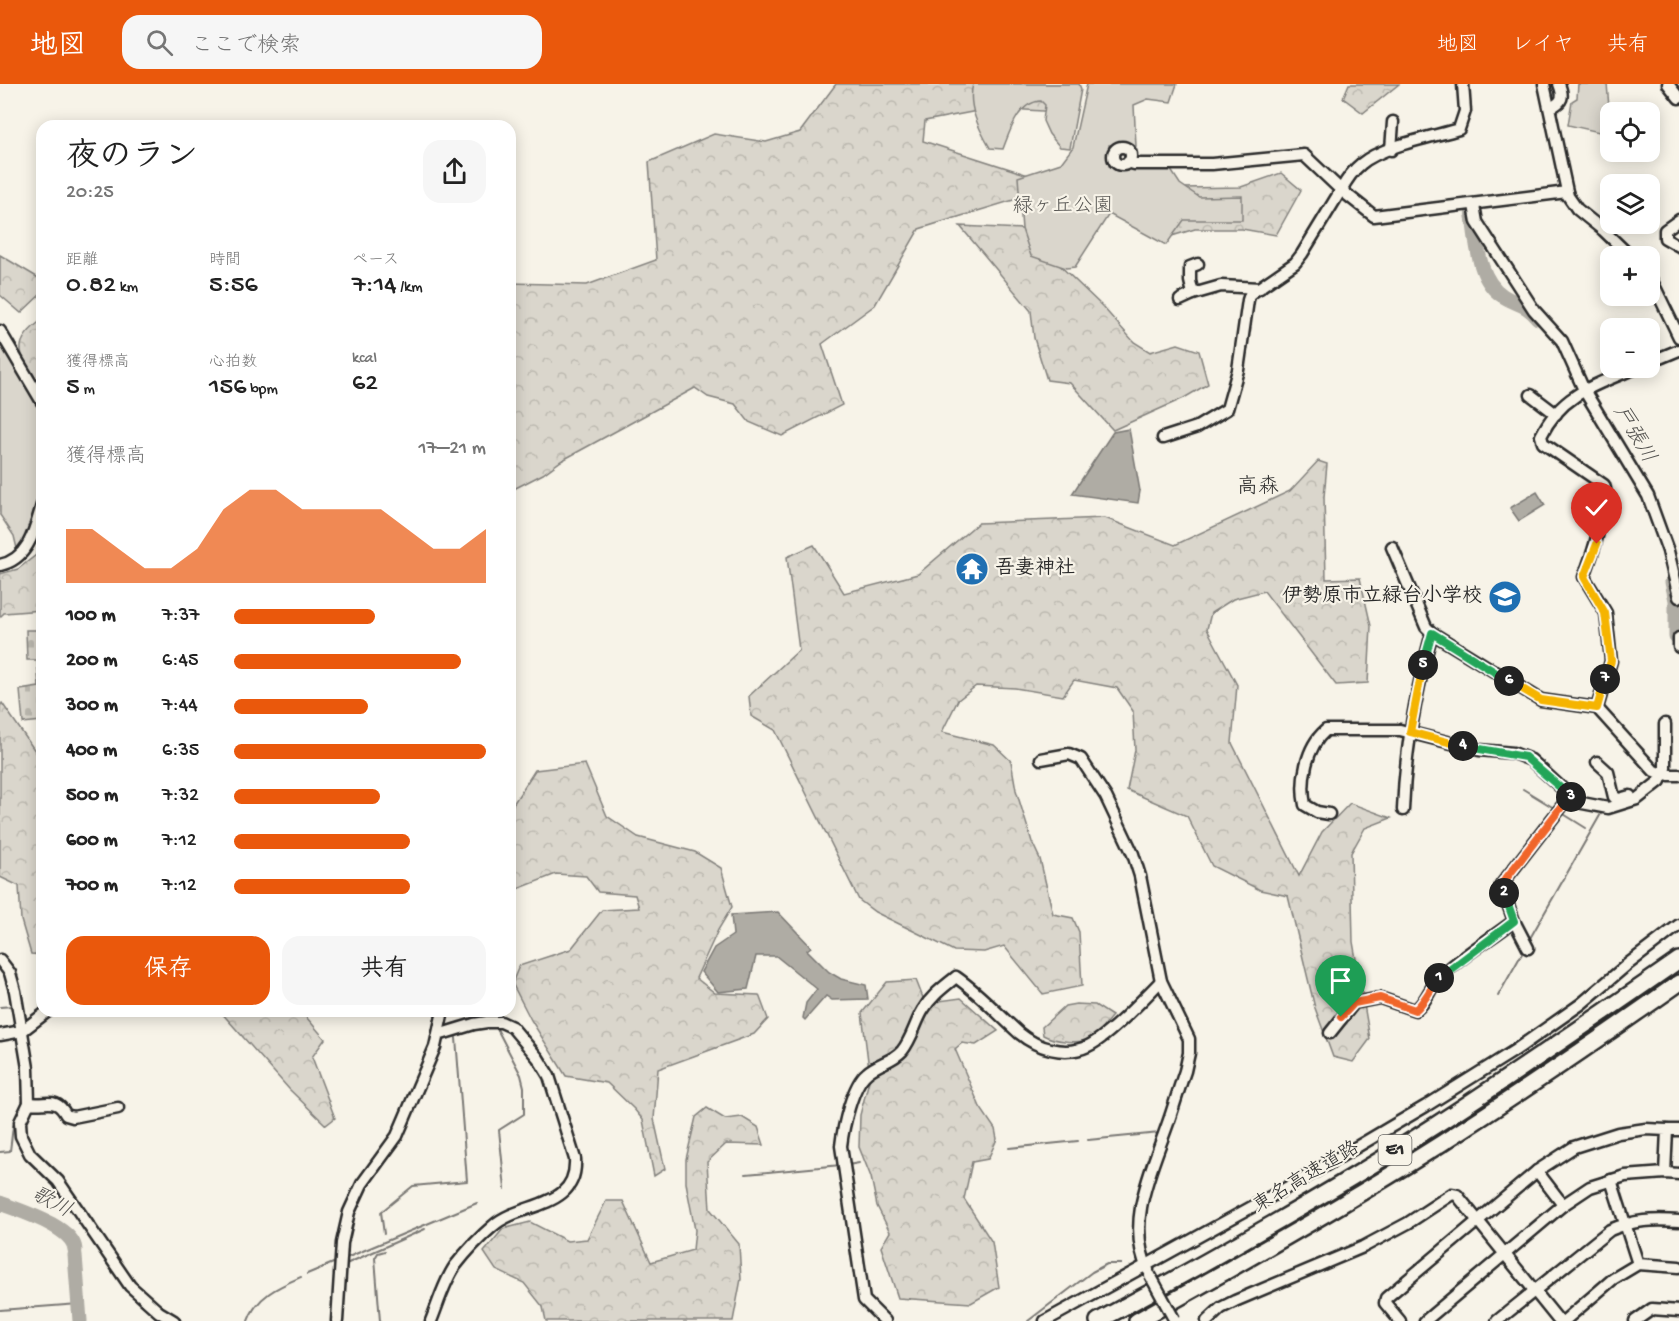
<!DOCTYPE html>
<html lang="ja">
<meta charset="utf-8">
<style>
body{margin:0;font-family:"Gochi Hand","Klee One",sans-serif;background:#f6f6f6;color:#222;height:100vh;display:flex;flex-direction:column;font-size:22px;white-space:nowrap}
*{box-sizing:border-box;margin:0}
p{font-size:20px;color:#767676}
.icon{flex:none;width:33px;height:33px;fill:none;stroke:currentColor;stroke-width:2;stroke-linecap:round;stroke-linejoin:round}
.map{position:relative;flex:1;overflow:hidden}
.side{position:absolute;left:36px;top:36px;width:480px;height:897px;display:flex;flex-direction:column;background:#fff;border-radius:18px;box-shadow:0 3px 15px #0003}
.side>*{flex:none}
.controls{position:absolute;left:1600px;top:18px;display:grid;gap:12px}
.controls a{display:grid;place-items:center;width:60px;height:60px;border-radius:12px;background:#fff;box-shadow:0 3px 15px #0003;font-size:30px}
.pin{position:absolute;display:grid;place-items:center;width:51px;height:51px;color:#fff;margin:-62px -26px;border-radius:50% 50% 50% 0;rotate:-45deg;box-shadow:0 0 6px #0007}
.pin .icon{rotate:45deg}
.km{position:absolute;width:30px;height:30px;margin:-15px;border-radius:50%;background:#222;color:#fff;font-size:16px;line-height:30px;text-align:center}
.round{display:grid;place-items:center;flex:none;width:63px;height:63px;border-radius:18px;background:#f6f6f6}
.summary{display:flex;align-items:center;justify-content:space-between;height:102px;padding:0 30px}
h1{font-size:33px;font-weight:600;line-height:45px}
.metrics{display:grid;grid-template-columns:repeat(3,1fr);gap:9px;height:102px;padding:6px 30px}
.metrics div{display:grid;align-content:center}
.metrics b{font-size:26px;font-weight:600}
.metrics small{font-size:16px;font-weight:400}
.metrics p{font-size:16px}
.chart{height:168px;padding:12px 30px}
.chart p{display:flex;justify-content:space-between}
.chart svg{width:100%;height:108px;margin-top:6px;fill:#ea580c;opacity:.7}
.button{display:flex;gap:12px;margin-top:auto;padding:12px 30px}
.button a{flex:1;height:69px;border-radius:18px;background:#ea580c;color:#fff;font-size:24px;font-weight:600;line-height:69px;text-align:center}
.button a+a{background:#f6f6f6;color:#222}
ul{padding:0 30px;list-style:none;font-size:20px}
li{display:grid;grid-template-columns:96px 72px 1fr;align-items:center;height:45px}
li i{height:15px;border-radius:8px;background:#ea580c}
header{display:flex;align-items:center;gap:36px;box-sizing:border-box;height:84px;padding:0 30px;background:#ea580c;color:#fff}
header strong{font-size:28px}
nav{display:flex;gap:33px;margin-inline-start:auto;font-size:21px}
.search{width:420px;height:54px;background:#f6f6f6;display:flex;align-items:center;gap:15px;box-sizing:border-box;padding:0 21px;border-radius:18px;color:#767676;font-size:22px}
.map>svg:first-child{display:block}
</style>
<header>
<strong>地図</strong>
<div class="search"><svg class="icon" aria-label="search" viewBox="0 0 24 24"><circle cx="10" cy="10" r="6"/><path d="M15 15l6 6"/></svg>ここで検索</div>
<nav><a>地図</a><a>レイヤ</a><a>共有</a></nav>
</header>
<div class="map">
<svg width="1679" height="1237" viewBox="0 0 1679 1237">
<defs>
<pattern id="forest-crowns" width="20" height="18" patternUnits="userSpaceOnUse" patternTransform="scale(1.5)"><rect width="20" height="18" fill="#dad6cc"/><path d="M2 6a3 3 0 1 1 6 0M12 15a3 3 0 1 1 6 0" fill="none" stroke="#bbb8af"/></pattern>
<pattern id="cemetery-stones" width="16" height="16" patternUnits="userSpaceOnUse" patternTransform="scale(1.5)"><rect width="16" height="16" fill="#dad6cc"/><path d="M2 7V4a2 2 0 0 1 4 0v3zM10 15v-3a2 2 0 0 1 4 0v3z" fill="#bbb8af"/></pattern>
</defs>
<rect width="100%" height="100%" fill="#f7f3e8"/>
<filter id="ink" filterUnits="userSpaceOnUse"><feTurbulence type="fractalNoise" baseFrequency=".0167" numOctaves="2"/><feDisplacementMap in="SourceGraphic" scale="12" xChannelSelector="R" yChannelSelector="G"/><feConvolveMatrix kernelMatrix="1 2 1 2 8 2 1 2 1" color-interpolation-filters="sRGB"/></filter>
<g filter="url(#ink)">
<g fill="url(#forest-crowns)" stroke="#82807c" stroke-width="1.5">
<path d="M836,0h242l-2,29 -83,-5 -68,13 -2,20 124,40 -4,10 -124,38 -44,76 -53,39 20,61 -60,31 -33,-14 -14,-18 -27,-7 -13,-9 -134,73 -18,13 -33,17v-208l77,2 69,-25 -7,-98 65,-28 52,8 34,-10z"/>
<path d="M1349,0h50l-36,29 -20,-15z"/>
<path d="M1281,89l20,17 -25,45 -34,-6h-47l-30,9 17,-50 59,-1z"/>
<path d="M960,142l62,3 80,77 32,36 16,10 28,-8 21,7 9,33 -24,14 -71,32 -43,-47 -23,-3 -13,-42 -3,-27z"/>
<path d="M0,171l42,25v13l-21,20 -21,-18z"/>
<path d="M42,236v69c-19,-31 -36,-43 0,-69z"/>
<path d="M1318,377l9,3 -3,33 2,82 34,-1 11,48 -3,57 -32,2 -72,-94 -31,8 -22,14 -4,16 30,56 -5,58 67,133 23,-44 28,-29 41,15 -26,10 -14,25 2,89 17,97 -17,23 -20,-5 -18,-49 -27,-112 -28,-6 -48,-24 -25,-50 -60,-26 8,-40 -2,-39 -16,-23 -43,-8 -11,16 -48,-8 -39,-2 -18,14 -16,32 52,13 17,16 5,29 16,52 8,17 13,55 20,4 6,14 3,54 -39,8 -39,-48 -20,6 -30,-1 -79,-39 -16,-12 -84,-170 -24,-14 -2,-20 50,-46 -12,-93 27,-12 30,48 74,-19 60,-51 127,-5 70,27 115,-54z"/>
<path d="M42,442v84l-38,3 -4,4v-43l18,-5 18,-14z"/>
<path d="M2,619l40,58v194l-11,-1 -10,-34 -2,-34 -19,-9v-171z"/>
<path d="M585,680l22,52 31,21 57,15 26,16 11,39 -14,23 -22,48 19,15 44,2 9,24 -14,15 -96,35 -4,50 11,50 -11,7 -11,-56 -9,-11 -27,-26 -41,-7 -35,-56 -19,-37 7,-17 52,-17 31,-39 37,-2 -4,-13 -37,-3 -12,-16 -30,-2 -46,18v-83l25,-39z"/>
<path d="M916,896l9,23 36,-5 37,33 -22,14 -14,-2 -7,6 25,58 15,22 2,10 -9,20 -16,3 -8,37 28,43 7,45 -28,16 -73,-5 -17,-51 9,-15 -13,-26 -6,-29 -12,-30 1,-32 10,-38 -8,-64 25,-31z"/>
<path d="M1076,920l19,1 17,11c-6,6 -12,18 -20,22 -12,7 -38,3 -49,-3l-1,-8 23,-21z"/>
<path d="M220,927h81l24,28 -13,18 23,61 -9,7 -37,-36z"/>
<path d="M707,1024l18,11 17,-2 16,10 6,18 -38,-1 -19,18 3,47 29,35 2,35 -8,42h-187l-3,-14 -19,-24 -28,-13 -12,-18 19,-23 27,-7 37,19 20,-2 19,-38h17l28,61 42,-12 2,-20 -9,-47v-24l10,-42z"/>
</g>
<path fill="url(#cemetery-stones)" stroke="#82807c" stroke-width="1.5" d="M26,546h16v91l-19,2 -3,-33 19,-3 -2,-27h-10z"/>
<g fill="#dad6cc" stroke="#82807c" stroke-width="1.5">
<path d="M973,0h106l2,5 -11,59 -10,-1 -11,-13 -6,-13 2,-16 -4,-4c-23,1 -31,30 -38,48l-13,-1c-11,-19 -23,-42 -17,-64z"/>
<path d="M1087,0h90l-6,18 -23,-3 -14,6 2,41 -27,-1v21l60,1 11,17 19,13 43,-1v24h-58l-18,25 -57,-31 -34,53 -9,1 -35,-12 -9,-27 -4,-52 43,-14 12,-16z"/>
<path d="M1578,0h29l2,23 -10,25 -31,-7 4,-24 5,-3z"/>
<path d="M0,256l42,71v82l-12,37 -12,23 -4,-17 -14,-21z"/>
</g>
<g fill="#afaca4" stroke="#7a7874" stroke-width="1.5">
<path d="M1129,345l11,62 -2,12 -66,-9 41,-62z"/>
<path d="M1537,408l8,13 -26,16 -9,-13z"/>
<path d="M778,828l33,35 -4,3 22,22 12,7 25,6 2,14 -36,1 -6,-4 -21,24 -2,-2 3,-15 11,-14 -41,-33h-20l-8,33 -30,3 -17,-20 13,-24 19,-13 -2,-20z"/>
</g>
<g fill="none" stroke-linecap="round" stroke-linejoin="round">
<g stroke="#7a7874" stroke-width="2">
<path d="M1523,705l31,19"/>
<path d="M1562,729l24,15"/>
<path d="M1529,856l73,-128"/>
<path d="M1498,912l26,-46"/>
<path d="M0,923l13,-1 1,1"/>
<path d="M496,943l25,48 3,12v27l-25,16 6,59"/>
<path d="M1088,1056l72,-7"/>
<path d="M1009,1064l69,-7"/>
<path d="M0,1068l10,-1 3,-25 2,-5"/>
<path d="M848,1081l11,-2"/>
<path d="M746,1090l95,-9"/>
<path d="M384,1150l-3,-22 32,-26 54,-5 -11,-143"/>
<path d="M346,1174l131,-55"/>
<path d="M307,1190l31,-13"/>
<path d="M345,1193l1,-13 79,-35"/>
<path d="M0,1226l79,-6"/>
<path d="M248,1237c9,-25 30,-34 53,-44"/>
<path d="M380,1237l-5,-63 3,-5 7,-2"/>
<path d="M1028,1237l64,-49 15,-8h14"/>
</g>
<g stroke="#afaca4" stroke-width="15">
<path d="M1472,126c5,28 4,69 31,86 16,10 21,6 35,22"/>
<path d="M1672,498l4,18v37"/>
<path d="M0,1119c20,8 74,24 75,47"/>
<path d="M75,1171l5,66"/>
</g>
<defs>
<g id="minor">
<path d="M1463,0l2,27 -6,18c-27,8 -77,17 -98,35 -9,7 -14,15 -20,26l33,26 193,-24"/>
<path d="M1544,0l24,112 9,13 26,21 27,26"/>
<path d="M1668,0l11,14"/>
<path d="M1550,24c13,-6 14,-11 9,-24"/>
<circle cx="1122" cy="72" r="9"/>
<path d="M1391,66l2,-28"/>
<path d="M1128,78l6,2h78l92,-9 37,35 -39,64 -7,9 -45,31 -2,6 -10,70 -11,39 -30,18 -34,11"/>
<path d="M1474,121l3,17 57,88 28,31 22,49 64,106 20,55 11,46"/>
<path d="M1679,136l-14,10v8l14,8"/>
<path d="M1198,180l-8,3v14l3,13 28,-8 39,2"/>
<path d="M1650,193l29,60"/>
<path d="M1180,216l13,-6"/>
<path d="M0,247l42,71"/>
<path d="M1650,278l29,-12"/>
<path d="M1531,311l25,19"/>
<path d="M1392,463l34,80 6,6 109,67 56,8 57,63 15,4h10"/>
<path d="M0,481c29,-6 35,-36 42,-60"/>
<path d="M1679,554v9"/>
<path d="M1597,624l14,-47 -5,-48 -22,-36c8,-22 15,-41 17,-65 1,-10 7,-17 3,-27l-61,-42 -2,-7c20,-42 56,-52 95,-68"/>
<path d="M1041,675l28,-5 12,5 25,38 27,57 7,22 21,105 28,58v14l-4,18c-6,17 -11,35 -17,52 -16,46 -43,99 -20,147"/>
<path d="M1597,678l11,10 6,25 5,2 11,-3"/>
<path d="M1403,726c2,-60 13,-119 29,-177"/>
<path d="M1329,730l-12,-2 -12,-7c-5,-24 1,-58 21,-75h74l79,20 34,3 18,7 46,42 31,6 29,-9 23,-18 5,-13v-44"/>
<path d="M1528,864l-14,-27 -13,-36 65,-84 6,-3"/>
<path d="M0,876l10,13 5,18 13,77 1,35 -9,19 1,14 9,18 28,27 72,105 29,26 15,9"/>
<path d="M1330,949l24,-30 26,-5 35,12c11,-6 15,-24 25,-33 19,-19 52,-39 74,-56"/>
<path d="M0,951l22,-4 26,-20"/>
<path d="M29,1019c18,3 27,-7 37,12l7,2 45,-9"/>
<path d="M1667,1046h12"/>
<path d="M1537,1087l26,34"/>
<path d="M1611,1096l27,84"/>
<path d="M337,1237l5,-78 7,-31 13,-28 35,-48 38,-89 8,-36"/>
<path d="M431,1237c7,-17 13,-39 24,-55 11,-14 25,-29 38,-40 28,-25 85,-16 82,-67l-26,-83 -11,-18 -26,-31 -11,-5h-14l-13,2 -36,11"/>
<path d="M885,1237l-21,-21 -23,-154c2,-18 11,-61 26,-73 10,-9 26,-12 35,-22 10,-12 13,-28 21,-41 8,-14 21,-23 33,-33 23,16 42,37 63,56 18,15 46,24 69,13 20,-9 56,-48 73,-65"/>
<path d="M1045,1237l254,-140 127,-75 88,-55 67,-47 47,-40 51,-39"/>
<path d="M1207,1237l14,-13 14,-7 128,-54 45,-24 44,-29 5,1 102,126"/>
<path d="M1400,1237l-15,-18 1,-5 151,-127 37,-24 44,-14 28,-4 21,1 -2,43"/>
<path d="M1425,1237l138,-116 27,-18 35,-11 40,-3 14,1"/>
<path d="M1497,1237l113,-91c23,-10 44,-11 69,-9"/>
<path d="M1564,1237l49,-42 25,-15 41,3"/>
<path d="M1635,1237l17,-12 27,2"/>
</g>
<g id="highway">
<path d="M1098,1237c113,-61 226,-124 333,-193 84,-54 166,-111 248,-168"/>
<path d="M1137,1237c103,-57 206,-115 305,-178 80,-51 159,-105 237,-160"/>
</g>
</defs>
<use href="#minor" stroke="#2b2b2b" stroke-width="15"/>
<use href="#highway" stroke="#2b2b2b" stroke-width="20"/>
<use href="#minor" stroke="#f7f3e8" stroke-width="10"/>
<use href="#highway" stroke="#f7f3e8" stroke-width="15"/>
<defs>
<path id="minor-bridge" d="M1150,1191l24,44"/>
</defs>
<use href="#minor-bridge" stroke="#2b2b2b" stroke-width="15" stroke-linecap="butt"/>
<use href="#minor-bridge" stroke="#f7f3e8" stroke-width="10"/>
</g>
</g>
<g fill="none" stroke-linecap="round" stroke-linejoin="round" filter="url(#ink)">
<defs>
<path id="split-1" d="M1341,933l13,-14 26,-5 35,12c7,-4 17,-24 24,-32"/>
<path id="split-2" d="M1439,894l75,-57 -10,-28"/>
<path id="split-3" d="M1504,809l-3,-8 65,-84 6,-3 -1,-1"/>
<path id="split-4" d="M1463,662l62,11 46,40"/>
<path id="split-5" d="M1423,581l-13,67 53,14"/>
<path id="split-6" d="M1423,581l9,-32 77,48"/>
<path id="split-7" d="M1509,597l32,19 56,8 8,-29"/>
<path id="split-8" d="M1597,460l-13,33 21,36 6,48 -6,18"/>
</defs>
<use href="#split-1" stroke="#fff" stroke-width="12"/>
<use href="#split-2" stroke="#fff" stroke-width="12"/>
<use href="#split-3" stroke="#fff" stroke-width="12"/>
<use href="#split-4" stroke="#fff" stroke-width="12"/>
<use href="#split-5" stroke="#fff" stroke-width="12"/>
<use href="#split-6" stroke="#fff" stroke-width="12"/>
<use href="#split-7" stroke="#fff" stroke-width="12"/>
<use href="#split-8" stroke="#fff" stroke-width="12"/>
<use href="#split-1" stroke="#f0652b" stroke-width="8"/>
<use href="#split-2" stroke="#22a559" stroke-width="8"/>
<use href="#split-3" stroke="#f0652b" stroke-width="8"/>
<use href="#split-4" stroke="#22a559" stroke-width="8"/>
<use href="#split-5" stroke="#f5b400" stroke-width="8"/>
<use href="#split-6" stroke="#22a559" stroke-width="8"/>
<use href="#split-7" stroke="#f5b400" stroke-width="8"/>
<use href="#split-8" stroke="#f5b400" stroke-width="8"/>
</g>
<defs>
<symbol id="temple-disc" viewBox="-11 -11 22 22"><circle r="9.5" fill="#1f6fb2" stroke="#f7f3e8"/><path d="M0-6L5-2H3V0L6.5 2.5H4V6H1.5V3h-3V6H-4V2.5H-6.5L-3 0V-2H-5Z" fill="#fff"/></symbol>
<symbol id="school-disc" viewBox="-11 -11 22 22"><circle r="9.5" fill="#1f6fb2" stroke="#f7f3e8"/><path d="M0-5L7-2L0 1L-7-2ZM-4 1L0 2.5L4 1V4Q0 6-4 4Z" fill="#fff"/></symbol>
</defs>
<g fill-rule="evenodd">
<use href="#temple-disc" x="953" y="466" width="38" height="38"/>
<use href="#school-disc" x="1486" y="494" width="38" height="38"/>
</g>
<g text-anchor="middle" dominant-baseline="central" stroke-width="4.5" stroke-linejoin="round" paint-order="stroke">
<rect fill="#f7f3e8" stroke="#686764" stroke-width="1.5" x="1378.5" y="1051" width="33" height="30" rx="4.5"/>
<g font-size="18" font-weight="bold" fill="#2b2b2b">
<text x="1395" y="1066">E1</text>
</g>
<g font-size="20" fill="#575653" stroke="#f7f3e8">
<text x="1063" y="123">緑ヶ丘公園</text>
</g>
<g font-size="20" font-weight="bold" fill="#2b2b2b" stroke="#f7f3e8" text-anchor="start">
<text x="995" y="485">吾妻神社</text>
<text x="1482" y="513" text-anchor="end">伊勢原市立緑台小学校</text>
</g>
<g font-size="20" fill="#2b2b2b" stroke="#f7f3e8">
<text transform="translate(1307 1094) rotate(-31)">東名高速道路</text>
</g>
<g font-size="21" font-style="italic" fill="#53524f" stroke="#f7f3e8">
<text transform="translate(1633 351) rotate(60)">戸張川</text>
<text transform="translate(51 1120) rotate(28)">歌川</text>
</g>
<g font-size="21" fill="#2b2b2b" stroke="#f7f3e8">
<text x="1258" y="404">高森</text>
</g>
</g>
</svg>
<div class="controls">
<a><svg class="icon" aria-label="locate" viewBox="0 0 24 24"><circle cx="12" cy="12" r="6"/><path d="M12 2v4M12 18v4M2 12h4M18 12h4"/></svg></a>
<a><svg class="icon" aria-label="layers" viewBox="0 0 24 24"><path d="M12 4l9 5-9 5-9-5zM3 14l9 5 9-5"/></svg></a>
<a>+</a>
<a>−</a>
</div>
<div class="pin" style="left:1341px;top:933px;background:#1e9e55"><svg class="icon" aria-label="arrive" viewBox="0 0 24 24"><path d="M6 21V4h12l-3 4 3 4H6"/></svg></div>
<div class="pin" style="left:1597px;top:460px;background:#d93025"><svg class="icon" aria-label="check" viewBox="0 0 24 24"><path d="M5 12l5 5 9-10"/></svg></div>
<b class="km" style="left:1439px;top:894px">1</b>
<b class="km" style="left:1504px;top:809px">2</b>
<b class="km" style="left:1571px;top:713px">3</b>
<b class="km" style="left:1463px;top:662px">4</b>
<b class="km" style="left:1423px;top:581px">5</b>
<b class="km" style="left:1509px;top:597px">6</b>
<b class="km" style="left:1605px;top:595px">7</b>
<section class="side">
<div class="summary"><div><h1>夜のラン</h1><p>20:25</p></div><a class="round"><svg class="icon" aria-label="share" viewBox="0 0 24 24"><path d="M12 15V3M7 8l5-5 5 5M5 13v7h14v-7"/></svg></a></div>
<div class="metrics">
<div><p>距離</p><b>0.82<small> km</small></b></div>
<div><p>時間</p><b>5:56</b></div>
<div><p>ペース</p><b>7:14<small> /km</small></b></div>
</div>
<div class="metrics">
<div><p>獲得標高</p><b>5<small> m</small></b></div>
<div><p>心拍数</p><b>156<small> bpm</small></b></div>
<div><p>kcal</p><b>62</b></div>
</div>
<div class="chart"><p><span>獲得標高</span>17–21 m</p>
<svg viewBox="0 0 160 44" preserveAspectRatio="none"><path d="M0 44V22L10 22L20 30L30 38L40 38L50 30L60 14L70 6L80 6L90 14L100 14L110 14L120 14L130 22L140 30L150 30L160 22V44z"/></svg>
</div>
<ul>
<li><b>100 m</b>7:37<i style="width:56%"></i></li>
<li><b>200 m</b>6:45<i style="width:90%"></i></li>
<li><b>300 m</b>7:44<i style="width:53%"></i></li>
<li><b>400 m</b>6:35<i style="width:100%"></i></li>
<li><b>500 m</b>7:32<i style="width:58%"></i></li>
<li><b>600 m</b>7:12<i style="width:70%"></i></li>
<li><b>700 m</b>7:12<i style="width:70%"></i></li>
</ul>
<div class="button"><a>保存</a><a>共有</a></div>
</section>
</div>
